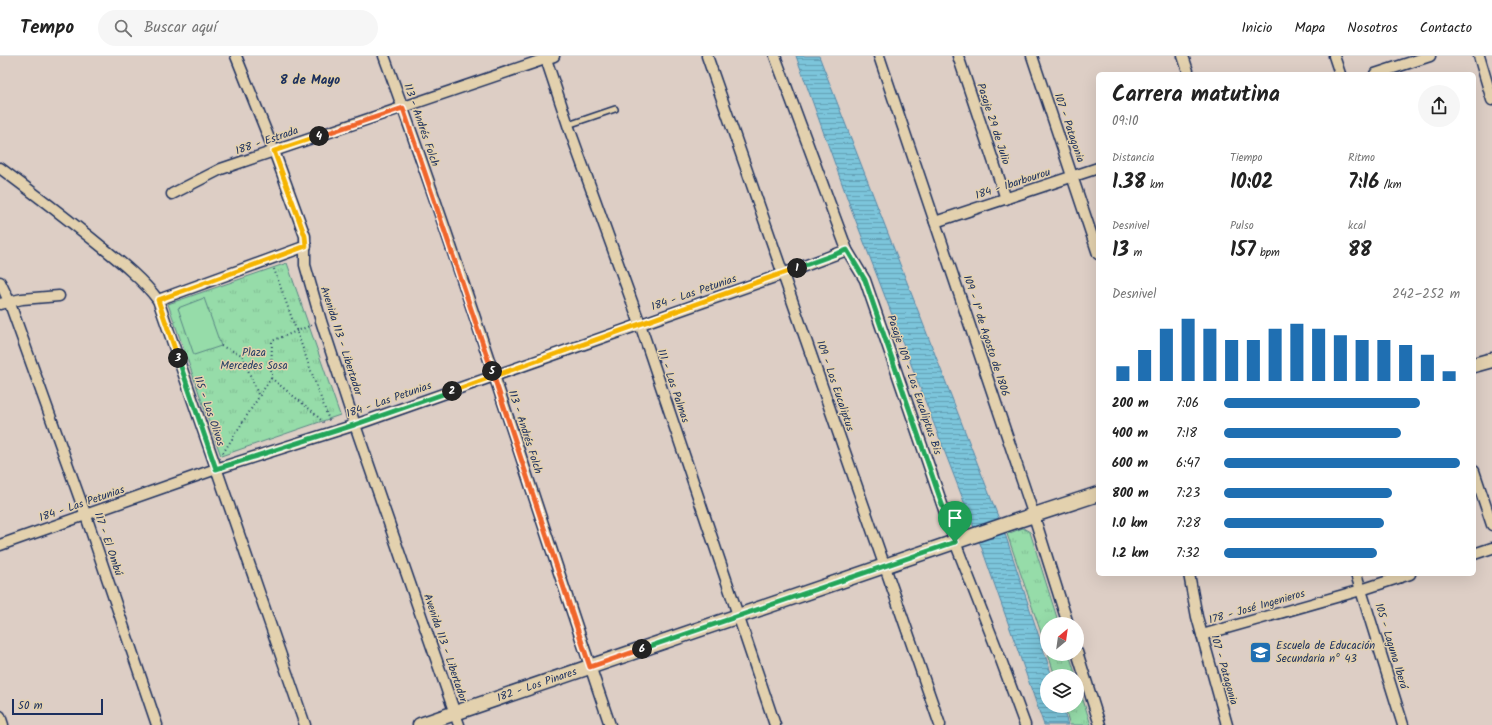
<!DOCTYPE html>
<html lang="es">
<meta charset="utf-8">
<style>
body{margin:0;font-family:Kalam,sans-serif;background:#f6f6f6;color:#222;height:100vh;display:flex;flex-direction:column;font-size:15px;white-space:nowrap}
*{box-sizing:border-box;margin:0}
p{font-size:13px;color:#767676}
.icon{flex:none;width:22px;height:22px;fill:none;stroke:currentColor;stroke-width:2;stroke-linecap:round;stroke-linejoin:round}
.map{position:relative;flex:1;overflow:hidden}
.drawer{position:absolute;left:1096px;top:16px;width:380px;height:504px;display:flex;flex-direction:column;background:#fff;border-radius:6px;box-shadow:0 4px 16px #0002}
.drawer>*{flex:none}
.needle{width:26px;rotate:29deg}
.fabs{position:absolute;left:1040px;top:561px;display:grid;gap:8px}
.fabs a{display:grid;place-items:center;width:44px;height:44px;border-radius:50%;background:#fff;box-shadow:0 4px 16px #0002;font-size:20px}
.scale{position:absolute;left:12px;bottom:10px;width:91px;box-sizing:border-box;padding-left:4px;border:2px solid #1b2f5e;border-top:0;font-size:11px;line-height:14px;white-space:nowrap;color:#1b2f5e;-webkit-text-stroke:3px #e3d1ae;paint-order:stroke}
.pin{position:absolute;display:grid;place-items:center;width:34px;height:34px;color:#fff;margin:-41px -17px;border-radius:50% 50% 50% 0;rotate:-45deg;box-shadow:0 0 4px #0007}
.pin .icon{rotate:45deg}
.km{position:absolute;width:20px;height:20px;margin:-10px;border-radius:50%;background:#222;color:#fff;font-size:11px;line-height:20px;text-align:center}
.round{display:grid;place-items:center;flex:none;width:42px;height:42px;border-radius:21px;background:#f6f6f6}
.summary{display:flex;align-items:center;justify-content:space-between;height:68px;padding:0 16px}
h1{font-size:22px;font-weight:600;line-height:30px}
.stats{display:grid;grid-template-columns:repeat(3,1fr);gap:6px;height:68px;padding:4px 16px}
.stats div{display:grid;align-content:center}
.stats b{font-size:20px;font-weight:600}
.stats small{font-size:11px;font-weight:400}
.stats p{font-size:11px}
.chart{height:112px;padding:8px 16px}
.chart p{display:flex;justify-content:space-between}
.chart svg{width:100%;height:72px;margin-top:4px;stroke:#1f6fb2;stroke-width:6}
ul{padding:0 16px;list-style:none;font-size:13px}
li{display:grid;grid-template-columns:64px 48px 1fr;align-items:center;height:30px}
li i{height:10px;border-radius:5px;background:#1f6fb2}
header{display:flex;align-items:center;gap:24px;box-sizing:border-box;height:56px;padding:0 20px;background:#fff;border-bottom:1px solid #e0e0e0}
header strong{font-size:19px}
nav{display:flex;gap:22px;margin-inline-start:auto;font-size:14px}
.search{width:280px;height:36px;background:#f6f6f6;display:flex;align-items:center;gap:10px;box-sizing:border-box;padding:0 14px;border-radius:22px;color:#767676;font-size:15px}
.map>svg:first-child{display:block}
</style>
<header>
<strong>Tempo</strong>
<div class="search"><svg class="icon" aria-label="search" viewBox="0 0 24 24"><circle cx="10" cy="10" r="6"/><path d="M15 15l6 6"/></svg>Buscar aquí</div>
<nav><a>Inicio</a><a>Mapa</a><a>Nosotros</a><a>Contacto</a></nav>
</header>
<div class="map">
<svg width="1492" height="669" viewBox="0 0 1492 669">
<defs>
<pattern id="grass-tufts" width="24" height="20" patternUnits="userSpaceOnUse"><rect width="24" height="20" fill="#96dca9"/><path d="M3 7l-1-3M5 7V3M7 7l1-3M15 17l-1-3M17 17v-4M19 17l1-3" fill="none" stroke="#81bd94"/></pattern>
<pattern id="water-rules" width="6" height="5" patternUnits="userSpaceOnUse"><rect width="6" height="5" fill="#7bc5db"/><path d="M0 2.5h6" fill="none" stroke="#64a0b5"/></pattern>
</defs>
<rect width="100%" height="100%" fill="#ddcec5"/>
<filter id="ink" filterUnits="userSpaceOnUse"><feTurbulence type="fractalNoise" baseFrequency=".025" numOctaves="2"/><feDisplacementMap in="SourceGraphic" scale="8" xChannelSelector="R" yChannelSelector="G"/><feConvolveMatrix kernelMatrix="1 2 1 2 8 2 1 2 1" color-interpolation-filters="sRGB"/></filter>
<g filter="url(#ink)">
<g fill="url(#grass-tufts)" stroke="#588684">
<path d="M287,207l53,152 -119,41 -53,-152z"/>
<path d="M1023,472l7,4 29,92h-12v26l-40,-116z"/>
<path d="M1048,598h21l7,22h-21z"/>
<path d="M1077,625l14,44h-21l-6,-19h13z"/>
</g>
<path fill="#96dca9" stroke="#588684" d="M204,242l17,48 -27,9 -16,-47z"/>
<path fill="url(#water-rules)" stroke="#5589a9" d="M796,0h23l187,481 46,139h-5v30h15l6,19h-24l-63,-179 -132,-343z"/>
<g fill="none" stroke-linecap="round" stroke-linejoin="round">
<defs>
<path id="lane" d="M568,69l47,-16"/>
<g id="street">
<path d="M236,0l38,95 31,85v29l16,56 34,104 104,300"/>
<path d="M384,0c81,221 150,446 226,669"/>
<path d="M545,0l23,69 72,199 135,401"/>
<path d="M707,0l233,669"/>
<path d="M775,0l72,194 18,30 90,262 46,118 24,65"/>
<path d="M879,0l155,460 34,108"/>
<path d="M958,0l48,143"/>
<path d="M1032,0l66,198"/>
<path d="M1183,0l6,18"/>
<path d="M1334,0l6,18"/>
<path d="M1479,0l13,44"/>
<path d="M1375,18l55,-18"/>
<path d="M0,112c35,26 69,52 102,79 20,16 41,33 56,53l147,425"/>
<path d="M172,138l49,-25 333,-113"/>
<path d="M935,166l163,-54"/>
<path d="M0,226l9,19 77,215 71,209"/>
<path d="M158,244l148,-54"/>
<path d="M0,248l22,-5 37,-3"/>
<path d="M1474,415l18,54"/>
<path d="M0,489l216,-76 139,-44 428,-151 64,-24"/>
<path d="M1474,498l18,-6"/>
<path d="M1189,518l8,43 30,108"/>
<path d="M1356,518l47,151"/>
<path d="M1202,579l159,-45 49,-16"/>
<path d="M1077,596l23,73"/>
<path d="M0,660l3,9"/>
</g>
<g id="secondary">
<path d="M1474,309l18,-5"/>
<path d="M420,669l590,-202 88,-29"/>
</g>
</defs>
<use href="#lane" stroke="#1b2f5e" stroke-width="8"/>
<use href="#street" stroke="#1b2f5e" stroke-width="13"/>
<use href="#secondary" stroke="#1b2f5e" stroke-width="17"/>
<g stroke="#1b2f5e" stroke-width="2" stroke-dasharray="1 3" stroke-linecap="butt">
<path d="M274,213l56,154"/>
<path d="M221,290l21,9 17,42"/>
<path d="M271,322l41,33 13,13"/>
<path d="M223,397l48,-75 1,-37 40,-16"/>
</g>
<use href="#lane" stroke="#e3d1ae" stroke-width="5"/>
<use href="#street" stroke="#e3d1ae" stroke-width="10"/>
<use href="#secondary" stroke="#e3d1ae" stroke-width="14"/>
</g>
</g>
<g fill="none" stroke-linecap="round" stroke-linejoin="round" filter="url(#ink)">
<defs>
<path id="split-1" d="M797,212l50,-18 18,30 90,262"/>
<path id="split-2" d="M452,335l345,-123"/>
<path id="split-3" d="M178,302l38,111 138,-44 98,-34"/>
<path id="split-4" d="M178,302l-20,-58 148,-54 -1,-10 -31,-85 45,-15"/>
<path id="split-5" d="M319,80l84,-28 89,263"/>
<path id="split-6" d="M492,315l98,296 52,-18"/>
<path id="split-7" d="M642,593l313,-107"/>
</defs>
<use href="#split-1" stroke="#fff" stroke-width="8"/>
<use href="#split-2" stroke="#fff" stroke-width="8"/>
<use href="#split-3" stroke="#fff" stroke-width="8"/>
<use href="#split-4" stroke="#fff" stroke-width="8"/>
<use href="#split-5" stroke="#fff" stroke-width="8"/>
<use href="#split-6" stroke="#fff" stroke-width="8"/>
<use href="#split-7" stroke="#fff" stroke-width="8"/>
<use href="#split-1" stroke="#22a559" stroke-width="5"/>
<use href="#split-2" stroke="#f5b400" stroke-width="5"/>
<use href="#split-3" stroke="#22a559" stroke-width="5"/>
<use href="#split-4" stroke="#f5b400" stroke-width="5"/>
<use href="#split-5" stroke="#f0652b" stroke-width="5"/>
<use href="#split-6" stroke="#f0652b" stroke-width="5"/>
<use href="#split-7" stroke="#22a559" stroke-width="5"/>
</g>
<defs>
<symbol id="school-square" viewBox="-11 -11 22 22"><rect x="-9" y="-9" width="18" height="18" rx="4" fill="#1f6fb2" stroke="#e3d1ae"/><path d="M0-5L7-2L0 1L-7-2ZM-4 1L0 2.5L4 1V4Q0 6-4 4Z" fill="#fff"/></symbol>
</defs>
<g fill-rule="evenodd">
<use href="#school-square" x="1248" y="584" width="25" height="25"/>
</g>
<g text-anchor="middle" dominant-baseline="central" stroke-width="3" stroke-linejoin="round" paint-order="stroke">
<g font-size="11" fill="#1b2f5e" stroke="#e3d1ae">
<text transform="translate(993 68) rotate(72)">Pasaje 29 de Julio</text>
<text transform="translate(421 69) rotate(71)">113 - Andrés Folch</text>
<text transform="translate(1069 72) rotate(71)">107 - Patagonia</text>
<text transform="translate(267 85) rotate(-19)">188 - Estrada</text>
<text transform="translate(1013 128) rotate(-18)">184 - Ibarbourou</text>
<text transform="translate(694 237) rotate(-19)">184 - Las Petunias</text>
<text transform="translate(986 280) rotate(72)">109 - 1° de Agosto de 1806</text>
<text transform="translate(341 285) rotate(72)">Avenida 113 - Libertador</text>
<text transform="translate(914 329) rotate(71)">Pasaje 109 - Los Eucaliptus Bis</text>
<text transform="translate(673 330) rotate(71)">111 - Las Palmas</text>
<text transform="translate(835 330) rotate(71)">109 - Los Eucaliptus</text>
<text transform="translate(389 344) rotate(-19)">184 - Las Petunias</text>
<text transform="translate(209 355) rotate(71)">115 - Los Olivos</text>
<text transform="translate(525 376) rotate(72)">113 - Andrés Folch</text>
<text transform="translate(82 448) rotate(-19)">184 - Las Petunias</text>
<text transform="translate(108 488) rotate(71)">117 - El Ombú</text>
<text transform="translate(1257 551) rotate(-16)">178 - José Ingenieros</text>
<text transform="translate(1391 590) rotate(73)">105 - Laguna Iberá</text>
<text transform="translate(445 592) rotate(71)">Avenida 113 - Libertador</text>
<text transform="translate(1224 614) rotate(74)">107 - Patagonia</text>
<text transform="translate(537 629) rotate(-19)">182 - Los Pinares</text>
</g>
<g font-size="11" fill="#274066" stroke="#e3d1ae">
<text x="254" y="297">Plaza<tspan x="254" dy="13">Mercedes Sosa</tspan></text>
</g>
<g font-size="11" fill="#1b2f5e" stroke="#e3d1ae" text-anchor="start">
<text x="1276" y="590">Escuela de Educación<tspan x="1276" dy="13">Secundaria nº 43</tspan></text>
</g>
<g font-size="13" font-weight="bold" fill="#1b2f5e" stroke="#e3d1ae">
<text x="310" y="24">8 de Mayo</text>
</g>
</g>
</svg>
<div class="fabs">
<a><svg class="needle" viewBox="-14 -14 28 28"><path d="M0-13l5 13h-10z" fill="#e53935"/><path d="M0 13l5-13h-10z" fill="#767676"/></svg></a>
<a><svg class="icon" aria-label="layers" viewBox="0 0 24 24"><path d="M12 4l9 5-9 5-9-5zM3 14l9 5 9-5"/></svg></a>
</div>
<div class="scale">50 m</div>
<div class="pin" style="left:955px;top:486px;background:#1e9e55"><svg class="icon" aria-label="arrive" viewBox="0 0 24 24"><path d="M6 21V4h12l-3 4 3 4H6"/></svg></div>
<b class="km" style="left:797px;top:212px">1</b>
<b class="km" style="left:452px;top:335px">2</b>
<b class="km" style="left:178px;top:302px">3</b>
<b class="km" style="left:319px;top:80px">4</b>
<b class="km" style="left:492px;top:315px">5</b>
<b class="km" style="left:642px;top:593px">6</b>
<section class="drawer">
<div class="summary"><div><h1>Carrera matutina</h1><p>09:10</p></div><a class="round"><svg class="icon" aria-label="share" viewBox="0 0 24 24"><path d="M12 15V3M7 8l5-5 5 5M5 13v7h14v-7"/></svg></a></div>
<div class="stats">
<div><p>Distancia</p><b>1.38<small> km</small></b></div>
<div><p>Tiempo</p><b>10:02</b></div>
<div><p>Ritmo</p><b>7:16<small> /km</small></b></div>
</div>
<div class="stats">
<div><p>Desnivel</p><b>13<small> m</small></b></div>
<div><p>Pulso</p><b>157<small> bpm</small></b></div>
<div><p>kcal</p><b>88</b></div>
</div>
<div class="chart"><p><span>Desnivel</span>242–252 m</p>
<svg viewBox="0 0 160 44" preserveAspectRatio="none"><path d="M5 44V35M15 44V25M25 44V12M35 44V6M45 44V12M55 44V19M65 44V19M75 44V12M85 44V9M95 44V12M105 44V16M115 44V19M125 44V19M135 44V22M145 44V28M155 44V38"/></svg>
</div>
<ul>
<li><b>200 m</b>7:06<i style="width:83%"></i></li>
<li><b>400 m</b>7:18<i style="width:75%"></i></li>
<li><b>600 m</b>6:47<i style="width:100%"></i></li>
<li><b>800 m</b>7:23<i style="width:71%"></i></li>
<li><b>1.0 km</b>7:28<i style="width:68%"></i></li>
<li><b>1.2 km</b>7:32<i style="width:65%"></i></li>
</ul>
</section>
</div>
